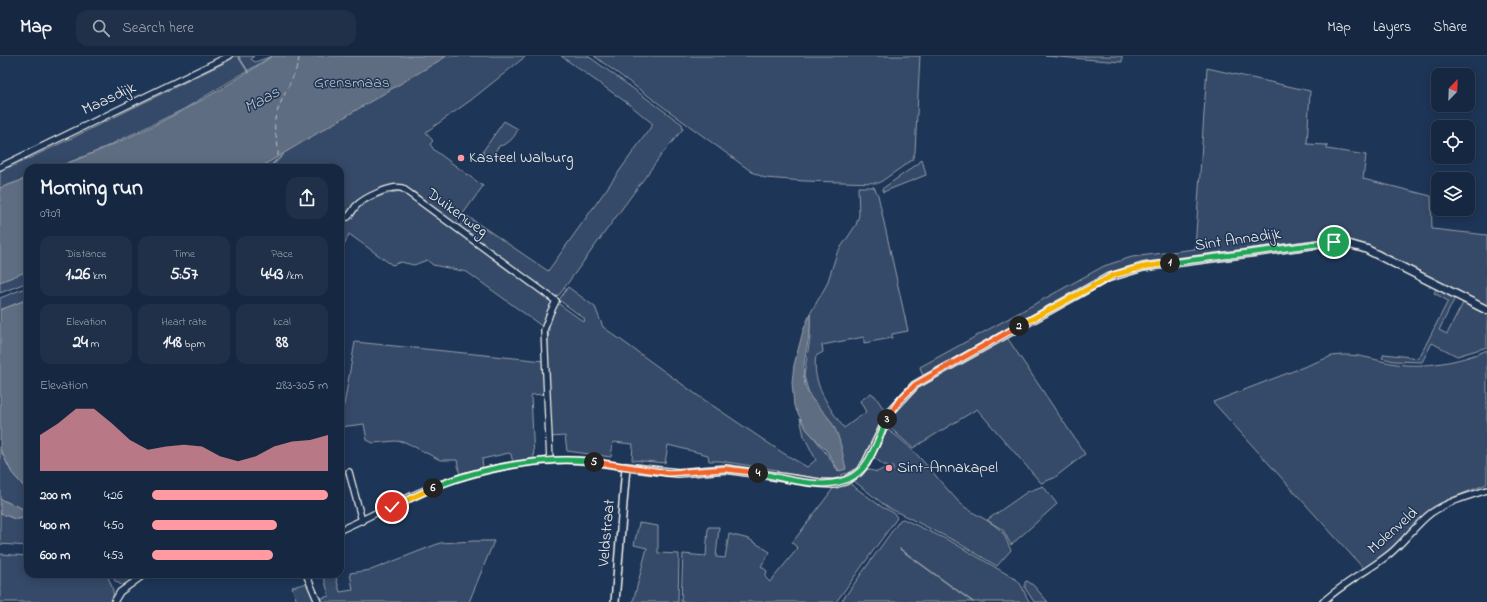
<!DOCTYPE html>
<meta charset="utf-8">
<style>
body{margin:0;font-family:"Indie Flower",sans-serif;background:#1f3048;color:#f1f3f6;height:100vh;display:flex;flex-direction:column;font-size:15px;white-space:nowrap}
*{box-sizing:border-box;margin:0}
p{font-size:13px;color:#9ea6b1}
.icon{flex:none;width:22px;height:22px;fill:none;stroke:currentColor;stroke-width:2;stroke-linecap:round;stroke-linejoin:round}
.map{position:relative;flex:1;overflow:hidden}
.side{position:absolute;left:24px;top:108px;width:320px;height:414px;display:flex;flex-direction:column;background:#162841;border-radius:12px;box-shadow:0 2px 10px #0003,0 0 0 1px #35445a}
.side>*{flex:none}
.needle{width:26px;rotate:23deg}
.tools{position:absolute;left:1431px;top:12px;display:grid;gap:8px}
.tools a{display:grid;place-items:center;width:44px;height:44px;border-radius:8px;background:#162841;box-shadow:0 2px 10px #0003,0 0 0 1px #35445a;font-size:20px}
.pin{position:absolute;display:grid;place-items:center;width:34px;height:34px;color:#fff;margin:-17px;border:2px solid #fff;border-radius:50%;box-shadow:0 1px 4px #0007}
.km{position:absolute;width:20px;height:20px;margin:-10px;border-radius:50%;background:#222;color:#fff;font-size:11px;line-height:20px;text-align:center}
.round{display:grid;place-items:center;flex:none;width:42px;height:42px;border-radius:12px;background:#1f3048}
.summary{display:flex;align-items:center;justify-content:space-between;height:68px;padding:0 16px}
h1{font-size:22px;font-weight:700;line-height:30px}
.metrics{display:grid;grid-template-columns:repeat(3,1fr);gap:6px;height:68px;padding:4px 16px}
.metrics div{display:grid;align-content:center;border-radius:10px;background:#1f3048;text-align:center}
.metrics b{font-size:17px;font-weight:700}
.metrics small{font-size:11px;font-weight:400}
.metrics p{font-size:11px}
.chart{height:112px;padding:8px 16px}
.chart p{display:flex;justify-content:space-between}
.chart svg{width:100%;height:72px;margin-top:4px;fill:#ff9aa2;opacity:.7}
ul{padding:0 16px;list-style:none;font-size:13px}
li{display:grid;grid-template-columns:64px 48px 1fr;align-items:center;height:30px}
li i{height:10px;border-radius:5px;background:#ff9aa2}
header{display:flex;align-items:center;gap:24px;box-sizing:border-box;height:56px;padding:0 20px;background:#162841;border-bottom:1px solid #35445a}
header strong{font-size:19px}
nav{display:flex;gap:22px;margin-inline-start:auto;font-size:14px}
.search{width:280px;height:36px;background:#1f3048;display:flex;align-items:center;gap:10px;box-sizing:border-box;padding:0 14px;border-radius:12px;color:#9ea6b1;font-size:15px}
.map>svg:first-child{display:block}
</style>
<header>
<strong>Map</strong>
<div class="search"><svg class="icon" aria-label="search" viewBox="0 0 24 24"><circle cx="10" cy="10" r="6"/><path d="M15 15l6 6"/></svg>Search here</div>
<nav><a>Map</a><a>Layers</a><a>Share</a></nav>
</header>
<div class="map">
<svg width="1487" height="546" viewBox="0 0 1487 546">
<rect width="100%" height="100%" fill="#1d3557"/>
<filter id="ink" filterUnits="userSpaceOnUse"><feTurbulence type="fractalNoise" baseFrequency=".025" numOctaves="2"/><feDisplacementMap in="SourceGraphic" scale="8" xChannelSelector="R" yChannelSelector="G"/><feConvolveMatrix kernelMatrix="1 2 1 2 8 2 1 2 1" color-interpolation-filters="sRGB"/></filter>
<g filter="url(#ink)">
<g fill="#354a67" stroke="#949ea8">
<path d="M235,0h19l-3,3 4,3 17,-6 -88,53 -89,43 -40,16h-27v10l-28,10v-19l13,-3 61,-29 152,-75z"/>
<path d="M340,0h186l-55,44 -45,32 7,9 -3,3 4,6 49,36 -28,39 -39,-32 -13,-7 -35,10 -20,20 -8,1v-49h-69l13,-14 -17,14h-105z"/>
<path d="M561,0h27l94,68 1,5 -21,25 -103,141 -4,2 -97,-69 9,-12 81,55 105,-147 -23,-19z"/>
<path d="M594,0h326l-5,96 -3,8 -33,23 -75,-2 -39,-3 -13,-6z"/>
<path d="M1045,0h77v6z"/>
<path d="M1207,12l103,23 -3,53 20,1v4l39,6 -3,24 68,17 1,33 55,6v73l-57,-31 -65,-31 -10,-4 -22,-2 -209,28 -11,4 -189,103 -2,-1 -2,-7 184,-101 28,-9 63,-8z"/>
<path d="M504,65l14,8c-4,9 -9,15 -19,17l-7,10 -5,2 -3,-2 -1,-5z"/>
<path d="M922,103l4,16 -43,17 -1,-3 37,-26z"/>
<path d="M858,131h16l4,8 30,136 -16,3v4l-28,5v-6l-42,8 1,7 -7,4c-5,26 13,52 28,72l22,-16 -6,-11 11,-8 4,3 12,18c-10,21 -18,50 -38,61l-2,-2 -6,2v3l-24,2 -36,-5 -4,-5 -57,-9h-11l-1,-6 -40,-10 -3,18 -33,-3 1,-16 -20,-2 -2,15 -44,-6 -2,-15 -15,1 -3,-80 3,-42 7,-10 2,-1 25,18 1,-3 -26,-19 9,-13 27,20 8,20 94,68 86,58 24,14 9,-7 -12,-24 -4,-18c12,19 27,34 38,53l-9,-52 -19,-22 -6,-21 6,-38v-24l17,-30 10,-31 19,-28 3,-10z"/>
<path d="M401,135l151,110 1,3 -10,23 -76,-55 -34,-7 -6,-5 -13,5 -13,-3 -9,3 -43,-31 -9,21v-36c19,-13 38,-25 61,-28z"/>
<path d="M0,179h28v47l-28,11z"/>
<path d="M28,231v12l-28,11v-12z"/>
<path d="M1436,233l19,9 -16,32 8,4 16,-31 24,12v32l-30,9 -25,-13 -10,19 -28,-1 -12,-3 2,-4 35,4 29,-57 -14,-8z"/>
<path d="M1006,280l79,118 -31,24 -13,5 -64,-74 -64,39 -25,-22v-3l6,-11 16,-20z"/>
<path d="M355,286l189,19 1,33 -14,1 3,64 -21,4 -2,-9 -2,-1 -27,6 1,10 -23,7 -3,-16h-17l-35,-18 -10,-1 -22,2 -6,-3 -3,-16 -24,3v-21l4,-1z"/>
<path d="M1487,294v134l-33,13 -22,12 -41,39 -27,21 -151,-167 119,-46c25,-4 40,4 64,8 29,4 64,-2 91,-14z"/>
<path d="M888,374c28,18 47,47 70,71 12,13 34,19 45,32 3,5 5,12 8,17l-14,16 -42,-25 -68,-34 -33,-26 13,-12 10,3 6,-3 10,2v-5l-9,-1 -11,-8 11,-26z"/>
<path d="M0,393l12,24 16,18v20l-28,-12z"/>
<path d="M849,427l33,24 12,6 3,5 -61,84h-155l2,-48 23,2 2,-29h11l-3,30 9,1 4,-24 20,5 21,13 -9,14 6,5 -2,6 5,5 28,-34 -6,-5 43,-57z"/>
<path d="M1043,430l14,18 -46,41 -8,-15 -16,-10 40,-28z"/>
<path d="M0,457l15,6 13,-1v28l-28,-2z"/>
<path d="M903,463l49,23 65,38c7,7 7,15 13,22h-189l59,-82z"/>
<path d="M639,467l19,3v27l21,1 -1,48h-45l14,-54 -13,-3z"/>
<path d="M474,485h20l-25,61h-149l-1,-3 10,-3 -6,-22h12l5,18 13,-2 -3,-17 21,-3 69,-27z"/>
<path d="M0,498l28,2v18h79c3,10 10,19 4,28h-111z"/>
<path d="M112,518h28l-17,12 -8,-5z"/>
<path d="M1027,525l6,4 15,17h-14l-9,-14v-6z"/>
<path d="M308,527l9,19h-20l-5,-15z"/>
</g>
<g fill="#5e6d82" stroke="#9aa2ab">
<path d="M272,0h175l-188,112h-204c75,-28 151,-66 217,-112z"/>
<path d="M28,122v93l-28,11v-94z"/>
<path d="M28,243v192l-16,-18 -12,-24v-139z"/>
<path d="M810,258c3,23 -11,48 -5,71 4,15 16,22 25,35 10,14 12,32 16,49l-7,2 -13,-21 -19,-20 -13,-24 -2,-24 2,-17 9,-34z"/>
<path d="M0,443l28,12v7l-13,1 -15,-6z"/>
</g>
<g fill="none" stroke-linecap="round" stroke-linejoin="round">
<g stroke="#9aa2ab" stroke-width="1.5">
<path d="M238,0l11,17"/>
<path d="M900,493l73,53"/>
</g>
<path stroke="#c0c3c4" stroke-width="1" stroke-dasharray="5 4" stroke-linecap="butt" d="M273,108c12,-10 -1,-31 2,-44 3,-19 24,-48 24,-64"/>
<defs>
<g id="minor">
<path d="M0,111l229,-111"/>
<path d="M340,162l8,-1c3,-3 5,-7 8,-11 8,-8 34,-21 46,-18l154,113 -6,12 -6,17 6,131"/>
<path d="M349,416l13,49"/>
<path d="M340,474c35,-15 69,-36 106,-48 43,-14 95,-25 141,-21 13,2 26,4 39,6"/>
<path d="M306,518l12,28"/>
<path d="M114,546l6,-10 25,-18"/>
<path d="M1323,546c19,-18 43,-30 64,-46 16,-12 28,-31 44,-43 16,-11 37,-17 56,-23"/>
</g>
<path id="tertiary" d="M615,546l11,-135 52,6 48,-4 94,14 14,1 11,-3 14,-9 7,-9 25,-52 24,-26 192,-107 36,-11 176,-23 26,-1 21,6 121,61"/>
</defs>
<use href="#minor" stroke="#f4f1e8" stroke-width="8"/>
<use href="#tertiary" stroke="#f4f1e8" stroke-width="10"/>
<use href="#minor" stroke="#1d3557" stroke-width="5.5"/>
<use href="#tertiary" stroke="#1d3557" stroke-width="7"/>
</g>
</g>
<g fill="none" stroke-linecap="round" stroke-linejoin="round" filter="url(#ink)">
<defs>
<path id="split-1" d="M1170,207l164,-21"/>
<path id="split-2" d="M1019,270l95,-51 29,-8 27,-4"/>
<path id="split-3" d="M887,363l12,-18 16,-16 104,-59"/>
<path id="split-4" d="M758,417c32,6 85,25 108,-9 9,-13 14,-30 21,-45"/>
<path id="split-5" d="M594,406l75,11 57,-4 32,4"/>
<path id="split-6" d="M433,432c42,-19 115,-33 161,-26"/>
<path id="split-7" d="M392,451l41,-19"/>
</defs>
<use href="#split-1" stroke="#fff" stroke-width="8"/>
<use href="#split-2" stroke="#fff" stroke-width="8"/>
<use href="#split-3" stroke="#fff" stroke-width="8"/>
<use href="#split-4" stroke="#fff" stroke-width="8"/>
<use href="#split-5" stroke="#fff" stroke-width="8"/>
<use href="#split-6" stroke="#fff" stroke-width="8"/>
<use href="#split-7" stroke="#fff" stroke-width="8"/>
<use href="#split-1" stroke="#22a559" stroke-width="5"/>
<use href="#split-2" stroke="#f5b400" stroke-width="5"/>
<use href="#split-3" stroke="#f0652b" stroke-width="5"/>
<use href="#split-4" stroke="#22a559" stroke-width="5"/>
<use href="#split-5" stroke="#f0652b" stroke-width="5"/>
<use href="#split-6" stroke="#22a559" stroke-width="5"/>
<use href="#split-7" stroke="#f5b400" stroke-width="5"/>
</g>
<g fill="#ff9aa2" stroke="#1d3557" stroke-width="1.5">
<circle cx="461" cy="102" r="4"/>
<circle cx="889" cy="412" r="4"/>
</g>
<g text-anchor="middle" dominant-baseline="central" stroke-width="3" stroke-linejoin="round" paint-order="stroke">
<g font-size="16" fill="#bbbfc1" stroke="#1d3557">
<text x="352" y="27">Grensmaas</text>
</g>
<g font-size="16" fill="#f4f1e8" stroke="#1d3557">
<text transform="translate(109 43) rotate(-25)">Maasdijk</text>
<text transform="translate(457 157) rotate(36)">Duikenweg</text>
<text transform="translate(1238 184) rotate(-8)">Sint Annadijk</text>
<text transform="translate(1393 475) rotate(-42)">Molenveld</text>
<text transform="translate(607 477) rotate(-85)">Veldstraat</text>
</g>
<g font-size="16" fill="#f4f1e8" stroke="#1d3557" text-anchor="start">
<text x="469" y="102">Kasteel Walburg</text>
<text x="897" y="412">Sint-Annakapel</text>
</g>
<g font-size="17" font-style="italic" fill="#c0c3c4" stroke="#1d3557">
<text transform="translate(262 44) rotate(-29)">Maas</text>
</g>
</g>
</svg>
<div class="tools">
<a><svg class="needle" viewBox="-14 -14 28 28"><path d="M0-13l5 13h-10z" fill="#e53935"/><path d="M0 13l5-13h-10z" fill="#9ea6b1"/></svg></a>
<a><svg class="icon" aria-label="locate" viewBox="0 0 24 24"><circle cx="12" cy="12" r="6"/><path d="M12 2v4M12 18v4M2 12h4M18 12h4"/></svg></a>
<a><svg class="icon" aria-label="layers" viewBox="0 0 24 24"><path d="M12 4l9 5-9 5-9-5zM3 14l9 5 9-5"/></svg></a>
</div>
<div class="pin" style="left:1334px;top:186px;background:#1e9e55"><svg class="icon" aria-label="arrive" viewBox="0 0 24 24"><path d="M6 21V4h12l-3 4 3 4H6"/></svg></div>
<div class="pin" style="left:392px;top:451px;background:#d93025"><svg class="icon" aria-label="check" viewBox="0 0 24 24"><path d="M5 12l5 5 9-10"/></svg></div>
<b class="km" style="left:1170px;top:207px">1</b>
<b class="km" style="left:1019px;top:270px">2</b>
<b class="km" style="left:887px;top:363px">3</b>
<b class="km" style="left:758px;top:417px">4</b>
<b class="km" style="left:594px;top:406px">5</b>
<b class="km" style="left:433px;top:432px">6</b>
<section class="side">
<div class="summary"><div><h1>Morning run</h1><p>09:09</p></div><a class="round"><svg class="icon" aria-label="share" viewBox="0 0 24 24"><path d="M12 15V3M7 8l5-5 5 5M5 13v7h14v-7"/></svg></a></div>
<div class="metrics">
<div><p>Distance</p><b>1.26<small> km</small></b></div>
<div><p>Time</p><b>5:57</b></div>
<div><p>Pace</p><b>4:43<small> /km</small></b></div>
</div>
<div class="metrics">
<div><p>Elevation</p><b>24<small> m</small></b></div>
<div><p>Heart rate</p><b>148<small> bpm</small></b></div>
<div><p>kcal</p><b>88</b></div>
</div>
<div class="chart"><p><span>Elevation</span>283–305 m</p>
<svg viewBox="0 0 160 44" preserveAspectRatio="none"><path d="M0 44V22L10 15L20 6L30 6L40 15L50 25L60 31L70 29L80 28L90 29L100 35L110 38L120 35L130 29L140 26L150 25L160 22V44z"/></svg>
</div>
<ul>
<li><b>200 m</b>4:26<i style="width:100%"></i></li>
<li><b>400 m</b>4:50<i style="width:71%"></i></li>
<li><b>600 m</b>4:53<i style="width:69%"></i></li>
</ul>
</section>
</div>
